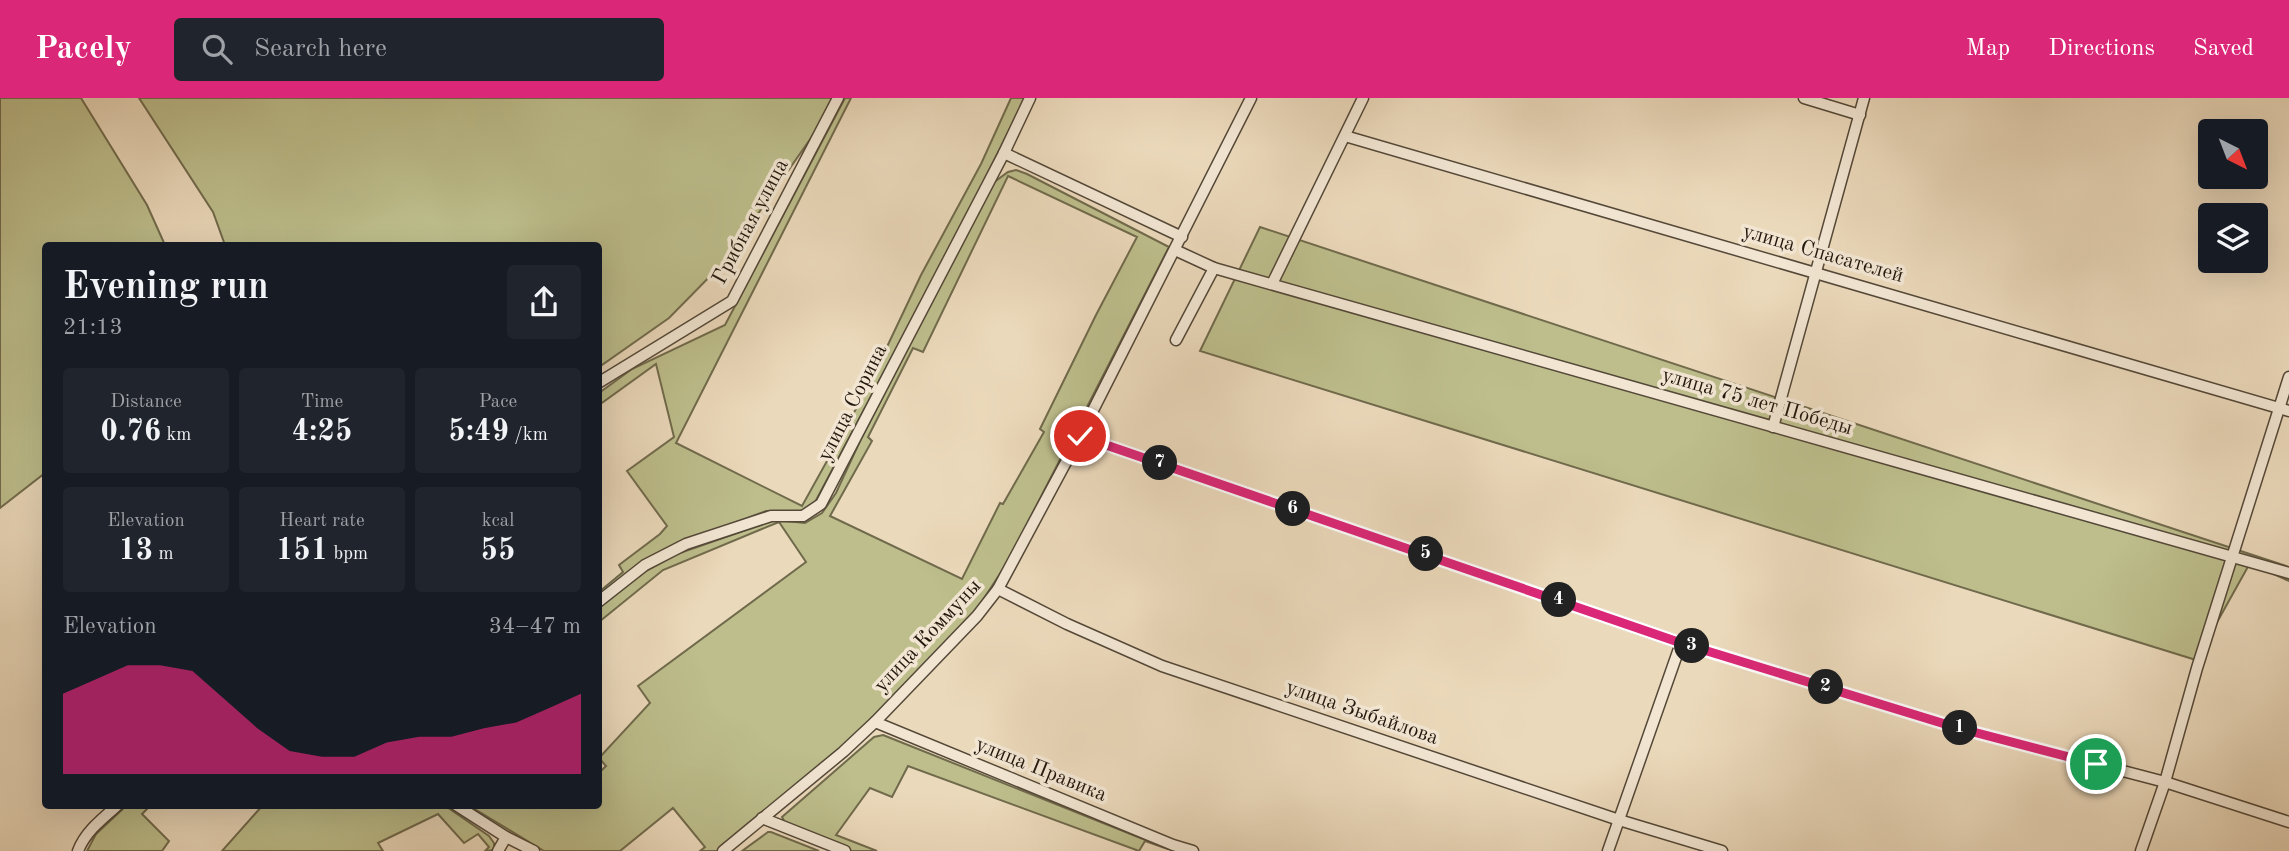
<!DOCTYPE html>
<meta charset="utf-8">
<style>
body{margin:0;font-family:"Old Standard TT",serif;background:#20242c;color:#f1f3f6;height:100vh;display:flex;flex-direction:column;font-size:26px;white-space:nowrap}
*{box-sizing:border-box;margin:0}
p{font-size:23px;color:#9ea1a6}
.icon{flex:none;width:38px;height:38px;fill:none;stroke:currentColor;stroke-width:2;stroke-linecap:round;stroke-linejoin:round}
.map{position:relative;flex:1;overflow:hidden}
.details{position:absolute;left:42px;top:144px;width:560px;height:567px;display:flex;flex-direction:column;background:#171b24;border-radius:7px;box-shadow:0 7px 28px #0002}
.details>*{flex:none}
.needle{width:46px;rotate:138deg}
.buttons{position:absolute;left:2198px;top:21px;display:grid;gap:14px}
.buttons a{display:grid;place-items:center;width:70px;height:70px;border-radius:7px;background:#171b24;box-shadow:0 7px 28px #0002;font-size:35px}
.pin{position:absolute;display:grid;place-items:center;width:60px;height:60px;color:#fff;margin:-30px;border:4px solid #fff;border-radius:50%;box-shadow:0 2px 7px #0007}
.km{position:absolute;width:35px;height:35px;margin:-18px;border-radius:50%;background:#222;color:#fff;font-size:19px;line-height:35px;text-align:center}
.round{display:grid;place-items:center;flex:none;width:74px;height:74px;border-radius:7px;background:#20242c}
.overview{display:flex;align-items:center;justify-content:space-between;height:119px;padding:0 21px}
h1{font-size:38px;font-weight:800;line-height:52px}
.metrics{display:grid;grid-template-columns:repeat(3,1fr);gap:10px;height:119px;padding:7px 21px}
.metrics div{display:grid;align-content:center;border-radius:7px;background:#20242c;text-align:center}
.metrics b{font-size:30px;font-weight:800}
.metrics small{font-size:19px;font-weight:400}
.metrics p{font-size:19px}
.chart{height:196px;padding:14px 21px}
.chart p{display:flex;justify-content:space-between}
.chart svg{width:100%;height:126px;margin-top:7px;fill:#db2777;opacity:.7}
header{display:flex;align-items:center;gap:42px;box-sizing:border-box;height:98px;padding:0 35px;background:#db2777;color:#fff}
header strong{font-size:33px}
nav{display:flex;gap:38px;margin-inline-start:auto;font-size:24px}
.search{width:490px;height:63px;background:#20242c;display:flex;align-items:center;gap:18px;box-sizing:border-box;padding:0 24px;border-radius:7px;color:#9ea1a6;font-size:26px}
.map>svg:first-child{display:block}
</style>
<header>
<strong>Pacely</strong>
<div class="search"><svg class="icon" aria-label="search" viewBox="0 0 24 24"><circle cx="10" cy="10" r="6"/><path d="M15 15l6 6"/></svg>Search here</div>
<nav><a>Map</a><a>Directions</a><a>Saved</a></nav>
</header>
<div class="map">
<svg width="2289" height="753" viewBox="0 0 2289 753">
<rect width="100%" height="100%" fill="#ebd9bb"/>
<filter id="stains"><feTurbulence type="fractalNoise" baseFrequency=".00286" numOctaves="4"/><feColorMatrix values="0 0 0 0 .2 0 0 0 0 .09 0 0 0 0 .02 0 0 0 .5 -.17"/></filter>
<radialGradient id="worn" r=".72"><stop offset=".6" stop-color="#630" stop-opacity="0"/><stop offset="1" stop-color="#630" stop-opacity=".3"/></radialGradient>
<g fill="#bdbe8c" stroke="#706a4c" stroke-width="2" fill-rule="evenodd">
<path d="M0,0h81l66,107 18,40h-119l-1,228 -45,35z"/>
<path d="M139,0h700l-114,163 -56,57 -70,49 -1,-122h-373l-12,-33z"/>
<path d="M845,0h6l-175,345 126,63 65,-117 54,-114 60,-111 30,-66h14l-59,119 -153,289 -16,8 -31,-3 -90,33 -24,12 -53,39v-3l24,-20 -4,-7 41,-31 7,-8 -40,-55 47,-34 -18,-73 -57,41v-12l33,-24 93,-44z"/>
<path d="M1016,72l11,4 142,73 -162,316 -32,49 -103,107 -80,74 -73,58h-19l5,-4 -32,-39 -53,43h-76l-76,-46h130l1,-32 7,-7 -7,-8 51,-55 -12,-17 168,-124 -27,-40 -116,48 -64,52v-14l47,-37 31,-17 98,-34 30,3 17,-10 14,-20 25,-54 132,-256 15,-11zM1008,78l129,61 -41,78 -56,114 4,3 -41,72 -3,-1 -38,76 -132,-63 42,-75 -4,-4 45,-89 10,4z"/>
<path d="M1260,129l1029,340v14l-39,-18 -54,97 -996,-309z"/>
<path d="M883,637l285,114 -23,-8 -6,10 -231,-85 -16,31 -22,-9 -34,47 41,16h-33l-56,-23 -6,-11 92,-80z"/>
<path d="M127,707h24l-9,9 27,27 -7,10h-75l9,-17z"/>
<path d="M263,707h181l45,31 5,7v7l-9,1 4,-4 -11,-13 -14,9 -26,-29 -60,29 5,8h-161z"/>
<path d="M768,734h3l48,19h-77z"/>
</g>
<g fill="none" stroke-linecap="round" stroke-linejoin="round">
<defs>
<g id="minor">
<path d="M1804,0l56,17"/>
<path d="M1345,38l944,275"/>
<path d="M1004,55l178,84"/>
<path d="M1175,152l39,18 -38,72"/>
<path d="M1214,170l1075,305"/>
<path d="M1272,186l91,-186"/>
<path d="M598,285l134,-82 106,-203"/>
<path d="M1773,329l91,-329"/>
<path d="M1080,338l601,207 277,85 207,54 124,40"/>
<path d="M998,491l69,35 95,42 457,154 103,31"/>
<path d="M598,504l47,-37 41,-21 85,-28h32l18,-12 183,-351 26,-55"/>
<path d="M875,624l298,123 20,6"/>
<path d="M456,707l50,32 28,14"/>
<path d="M762,720l83,33"/>
<path d="M78,753c7,-19 25,-33 40,-46"/>
<path d="M498,753l8,-14"/>
<path d="M723,753l120,-99 32,-30 102,-106 21,-27 82,-153 171,-338"/>
<path d="M1608,753l73,-208"/>
<path d="M2141,753l24,-69 32,-114 92,-291"/>
</g>
</defs>
<use href="#minor" stroke="#544838" stroke-width="13"/>
<use href="#minor" stroke="#f2e6d3" stroke-width="10"/>
</g>
<g fill="none" stroke-linecap="round" stroke-linejoin="round">
<defs>
<path id="route" d="M1080,338l601,207 277,85 138,36"/>
</defs>
<use href="#route" stroke="#fff" stroke-width="14"/>
<use href="#route" stroke="#db2777" stroke-width="9"/>
</g>
<g text-anchor="middle" dominant-baseline="central" stroke-width="7" stroke-linejoin="round" paint-order="stroke">
<g font-size="21" fill="#22170d" stroke="#f2e6d3">
<text transform="translate(751 124) rotate(-62)">Грибная улица</text>
<text transform="translate(1823 156) rotate(16)">улица Спасателей</text>
<text transform="translate(1757 304) rotate(16)">улица 75 лет Победы</text>
<text transform="translate(853 305) rotate(-63)">улица Сорина</text>
<text transform="translate(928 538) rotate(-47)">улица Коммуны</text>
<text transform="translate(1362 615) rotate(19)">улица Зыбайлова</text>
<text transform="translate(1041 672) rotate(22)">улица Правика</text>
</g>
</g>
<rect width="100%" height="100%" filter="url(#stains)"/>
<rect width="100%" height="100%" fill="url(#worn)"/>
</svg>
<div class="buttons">
<a><svg class="needle" viewBox="-14 -14 28 28"><path d="M0-13l5 13h-10z" fill="#e53935"/><path d="M0 13l5-13h-10z" fill="#9ea1a6"/></svg></a>
<a><svg class="icon" aria-label="layers" viewBox="0 0 24 24"><path d="M12 4l9 5-9 5-9-5zM3 14l9 5 9-5"/></svg></a>
</div>
<div class="pin" style="left:2096px;top:666px;background:#1e9e55"><svg class="icon" aria-label="arrive" viewBox="0 0 24 24"><path d="M6 21V4h12l-3 4 3 4H6"/></svg></div>
<div class="pin" style="left:1080px;top:338px;background:#d93025"><svg class="icon" aria-label="check" viewBox="0 0 24 24"><path d="M5 12l5 5 9-10"/></svg></div>
<b class="km" style="left:1960px;top:630px">1</b>
<b class="km" style="left:1826px;top:589px">2</b>
<b class="km" style="left:1692px;top:548px">3</b>
<b class="km" style="left:1559px;top:502px">4</b>
<b class="km" style="left:1426px;top:456px">5</b>
<b class="km" style="left:1293px;top:411px">6</b>
<b class="km" style="left:1160px;top:365px">7</b>
<section class="details">
<div class="overview"><div><h1>Evening run</h1><p>21:13</p></div><a class="round"><svg class="icon" aria-label="share" viewBox="0 0 24 24"><path d="M12 15V3M7 8l5-5 5 5M5 13v7h14v-7"/></svg></a></div>
<div class="metrics">
<div><p>Distance</p><b>0.76<small> km</small></b></div>
<div><p>Time</p><b>4:25</b></div>
<div><p>Pace</p><b>5:49<small> /km</small></b></div>
</div>
<div class="metrics">
<div><p>Elevation</p><b>13<small> m</small></b></div>
<div><p>Heart rate</p><b>151<small> bpm</small></b></div>
<div><p>kcal</p><b>55</b></div>
</div>
<div class="chart"><p><span>Elevation</span>34–47 m</p>
<svg viewBox="0 0 160 44" preserveAspectRatio="none"><path d="M0 44V16L10 11L20 6L30 6L40 8L50 18L60 28L70 36L80 38L90 38L100 33L110 31L120 31L130 28L140 26L150 21L160 16V44z"/></svg>
</div>
</section>
</div>
